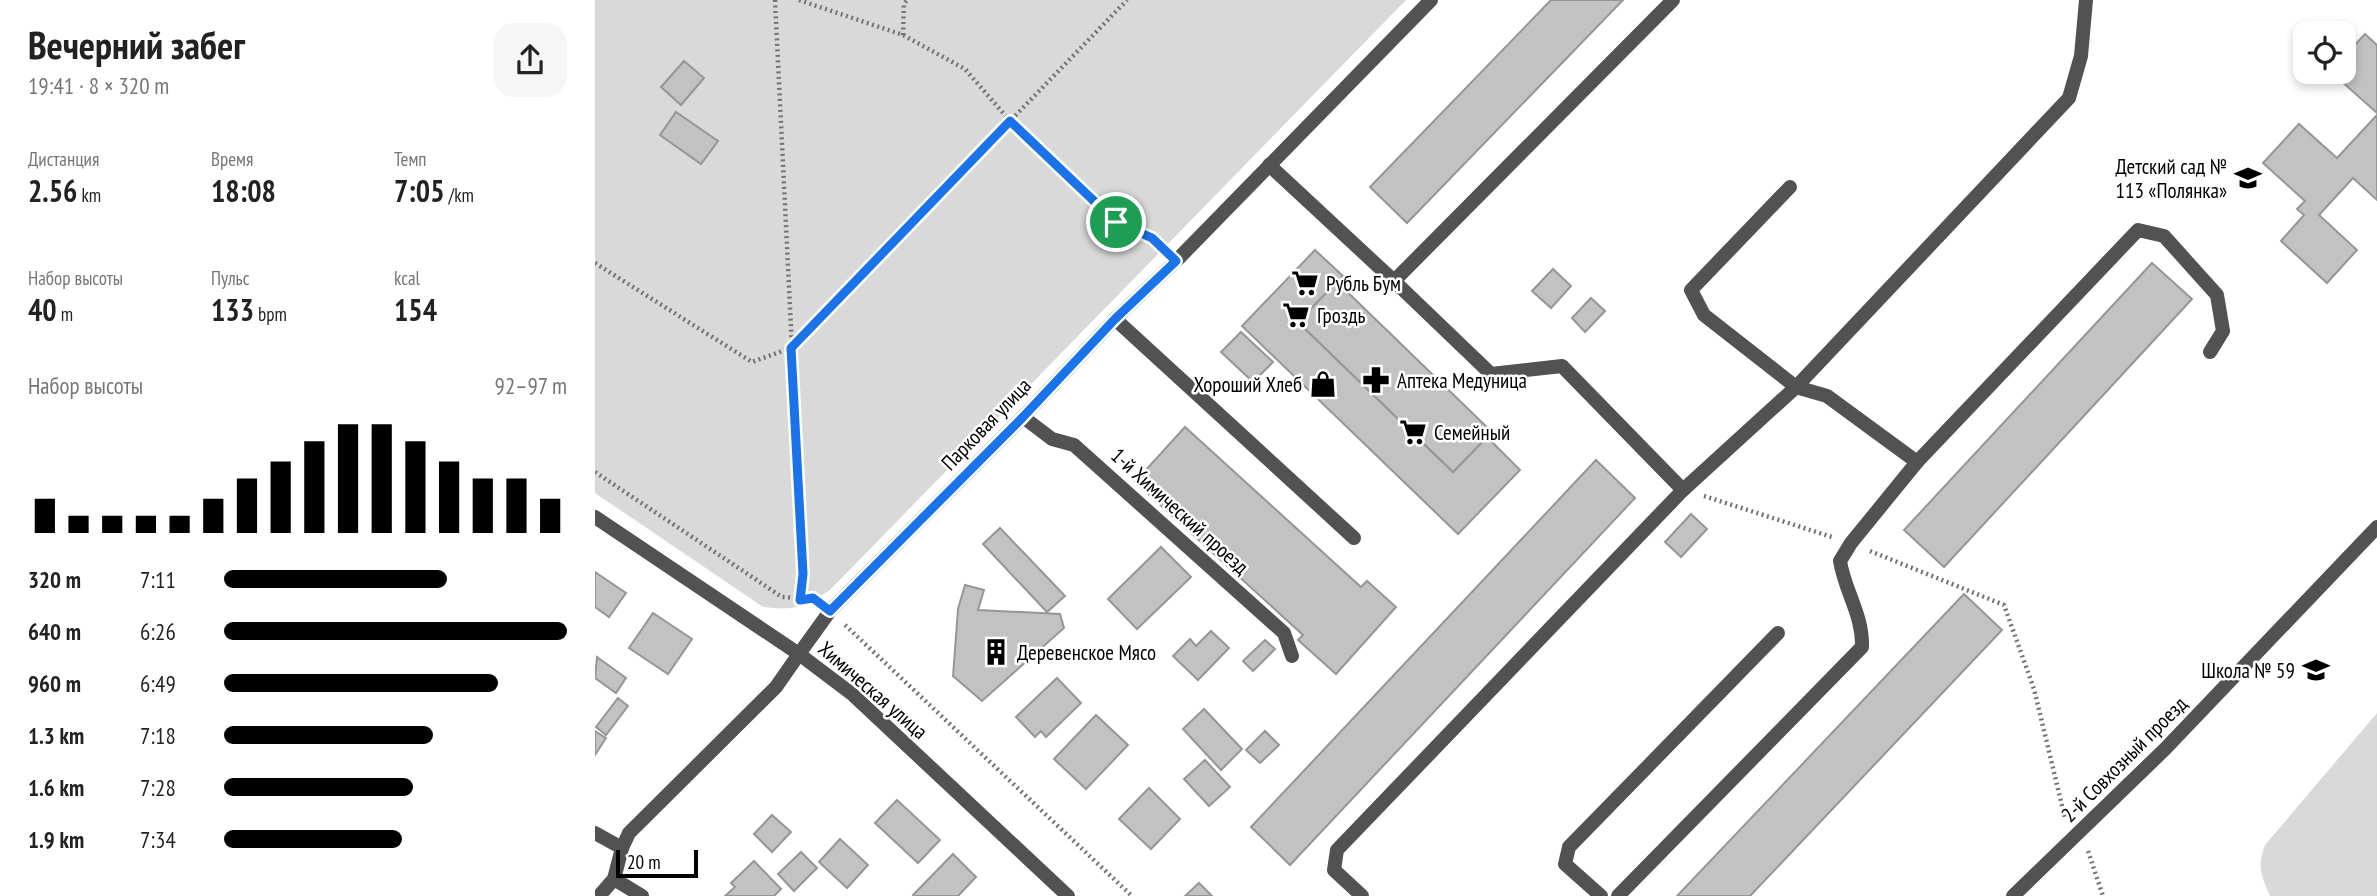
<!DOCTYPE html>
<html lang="ru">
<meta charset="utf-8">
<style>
body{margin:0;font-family:"PT Sans Narrow",sans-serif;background:#f6f6f6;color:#222;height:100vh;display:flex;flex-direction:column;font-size:26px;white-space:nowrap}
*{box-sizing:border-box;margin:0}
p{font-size:23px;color:#767676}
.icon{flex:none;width:38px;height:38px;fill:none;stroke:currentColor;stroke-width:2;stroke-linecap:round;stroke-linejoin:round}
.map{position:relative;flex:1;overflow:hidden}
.sheet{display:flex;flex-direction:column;background:#fff;width:595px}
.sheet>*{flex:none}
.buttons{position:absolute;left:1698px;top:21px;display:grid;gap:14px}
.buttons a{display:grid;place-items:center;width:63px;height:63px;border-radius:14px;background:#fff;box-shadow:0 4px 10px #0003;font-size:35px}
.scale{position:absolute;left:21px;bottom:18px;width:82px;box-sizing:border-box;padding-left:7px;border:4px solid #000;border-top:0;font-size:19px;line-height:24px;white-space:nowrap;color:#000;-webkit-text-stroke:5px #fff;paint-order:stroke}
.pin{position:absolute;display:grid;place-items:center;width:60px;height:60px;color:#fff;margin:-30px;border:4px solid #fff;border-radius:50%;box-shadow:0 2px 7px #0007}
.round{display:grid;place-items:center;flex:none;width:74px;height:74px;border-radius:21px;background:#f6f6f6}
.head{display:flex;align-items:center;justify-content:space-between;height:119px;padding:0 28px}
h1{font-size:38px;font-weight:700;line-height:52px}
.metrics{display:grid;grid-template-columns:repeat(3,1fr);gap:10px;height:119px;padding:7px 28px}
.metrics div{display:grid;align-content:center}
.metrics b{font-size:30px;font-weight:700}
.metrics small{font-size:19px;font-weight:400}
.metrics p{font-size:19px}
.chart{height:196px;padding:14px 28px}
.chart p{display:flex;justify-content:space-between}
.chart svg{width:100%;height:126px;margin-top:7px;stroke:#000;stroke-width:6}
ul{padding:0 28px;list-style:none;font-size:23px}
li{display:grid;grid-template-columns:112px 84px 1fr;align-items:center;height:52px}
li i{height:18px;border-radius:9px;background:#000}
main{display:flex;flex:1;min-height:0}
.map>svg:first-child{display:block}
</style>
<main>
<section class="sheet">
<div class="head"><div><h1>Вечерний забег</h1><p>19:41 · 8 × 320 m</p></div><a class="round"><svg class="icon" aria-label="share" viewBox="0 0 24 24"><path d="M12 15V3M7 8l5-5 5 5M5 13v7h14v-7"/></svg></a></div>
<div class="metrics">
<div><p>Дистанция</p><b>2.56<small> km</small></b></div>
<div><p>Время</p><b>18:08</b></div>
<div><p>Темп</p><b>7:05<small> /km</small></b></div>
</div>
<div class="metrics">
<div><p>Набор высоты</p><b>40<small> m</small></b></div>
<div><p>Пульс</p><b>133<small> bpm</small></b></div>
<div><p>kcal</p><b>154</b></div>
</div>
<div class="chart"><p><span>Набор высоты</span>92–97 m</p>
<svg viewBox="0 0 160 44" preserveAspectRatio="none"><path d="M5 44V32M15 44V38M25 44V38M35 44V38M45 44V38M55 44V32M65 44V25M75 44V19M85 44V12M95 44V6M105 44V6M115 44V12M125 44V19M135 44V25M145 44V25M155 44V32"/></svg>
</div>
<ul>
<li><b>320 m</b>7:11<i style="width:65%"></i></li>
<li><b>640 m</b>6:26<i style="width:100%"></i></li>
<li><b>960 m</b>6:49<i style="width:80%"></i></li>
<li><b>1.3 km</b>7:18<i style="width:61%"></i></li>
<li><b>1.6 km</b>7:28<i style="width:55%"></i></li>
<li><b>1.9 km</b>7:34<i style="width:52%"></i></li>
</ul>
</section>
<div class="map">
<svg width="1782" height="896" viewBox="0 0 1782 896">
<rect width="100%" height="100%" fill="#fff"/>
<g fill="#d9d9d9">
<path d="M0,0h811l-576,590c-27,17 -35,21 -67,17l-168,-114z"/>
<path d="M1782,713v183h-107c-9,-21 -13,-29 -5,-51z"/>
</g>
<g fill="#c2c2c2" stroke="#969696" stroke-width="2">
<path d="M956,0h72l-216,223 -37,-36z"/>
<path d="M1770,34l12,11v68l-46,-41h12v-14z"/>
<path d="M89,61l20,17 -23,27 -20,-18z"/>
<path d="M81,112l42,29 -17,23 -41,-29z"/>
<path d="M1782,115v85l-24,-22 -34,37 38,35 -30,33 -46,-42 23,-26 -7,-6 8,-8 -42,-38 36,-39 38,34z"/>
<path d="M720,250l28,26 -45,46 155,150 34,-35 33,33 -62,64 -216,-208z"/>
<path d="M1557,263l40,36 -248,268 -40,-37z"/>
<path d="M958,269l18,17 -20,22 -19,-17z"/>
<path d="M742,282l155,150 -39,40 -155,-150z"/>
<path d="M996,298l14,13 -20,21 -13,-14z"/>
<path d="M646,332l32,30 -20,20 -32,-30z"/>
<path d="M590,427l176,160 6,-6 29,26 -60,67 -38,-34 5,-5 -168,-153z"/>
<path d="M1001,460l39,38 -345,367 -39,-38z"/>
<path d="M1096,514l16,15 -26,28 -16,-15z"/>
<path d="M405,528l65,68 -18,16 -64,-68z"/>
<path d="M566,547l30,30 -54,52 -29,-30z"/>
<path d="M0,572l31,21 -17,24 -14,-10z"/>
<path d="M370,585l19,5 -6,20 82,4 4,14 -82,73 -29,-25 5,-67z"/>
<path d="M1369,594l38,36 -252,266h-73z"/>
<path d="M58,613l39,26 -24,35 -39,-26z"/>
<path d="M616,631l18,17 -31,32 -25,-24 17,-17 6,7z"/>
<path d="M670,640l10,9 -22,22 -10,-10z"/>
<path d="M2,657l29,21 -10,15 -21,-15z"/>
<path d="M462,678l24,25 -35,34 -5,-6 -6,6 -19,-20z"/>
<path d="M23,698l10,8 -22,29 -10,-8z"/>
<path d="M609,709l38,40 -21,21 -38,-41z"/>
<path d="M501,715l32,30 -42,44 -32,-30z"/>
<path d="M0,731l11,7 -11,17z"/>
<path d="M670,731l14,14 -19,18 -14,-13z"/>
<path d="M610,760l25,27 -21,19 -25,-27z"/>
<path d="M554,788l31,31 -29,30 -32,-30z"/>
<path d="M302,800l43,40 -22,23 -43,-40z"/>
<path d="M177,815l19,17 -19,20 -18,-18z"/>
<path d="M245,839l28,26 -21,23 -28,-26z"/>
<path d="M206,852l16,16 -23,23 -16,-17z"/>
<path d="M358,854l23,23 -18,19h-44l-1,-1z"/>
<path d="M159,861l27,28 -7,7h-49l10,-9 -4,-4z"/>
<path d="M604,883l13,13h-27z"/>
</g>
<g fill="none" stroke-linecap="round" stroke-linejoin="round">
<g stroke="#747474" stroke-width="4.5" stroke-dasharray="2 3.5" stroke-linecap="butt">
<path d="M180,0l28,574 -3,26"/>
<path d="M204,0l104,35 62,34 45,52 106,101 36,16 11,11"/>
<path d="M308,35l1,-31 3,-4"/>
<path d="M0,263l157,99 39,-14 336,-348"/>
<path d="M0,472l187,125 32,2"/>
<path d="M1109,496l128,41"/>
<path d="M1275,551l134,54 30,84 31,129"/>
<path d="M250,625l287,271"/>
<path d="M1493,851l15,45"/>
</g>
<g stroke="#525252" stroke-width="14">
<path d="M674,165l125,116 279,-281"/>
<path d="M1195,187l-99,103 13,25 92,72 31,9 90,66"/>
<path d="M799,281l97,93 71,-8 121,124 113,-103 273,-289 12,-42 5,-56"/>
<path d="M520,319l239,219"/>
<path d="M767,896l-28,-26 3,-20 346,-360"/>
<path d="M1006,896l-36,-32 4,-17 209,-214"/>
<path d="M1023,896l244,-249c1,-32 -17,-55 -22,-86l11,-18 66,-81 221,-232 26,6 53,59 6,36 -13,21"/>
</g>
<g stroke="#525252" stroke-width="14">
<path d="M428,417l29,22 22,6 210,188 8,23"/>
<path d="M0,833l27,15"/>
<path d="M19,879l28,17"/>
<path d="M4,896l15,-17 8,-31 7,-15 147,-146 23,-33"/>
<path d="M1418,896l152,-147 212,-222"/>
</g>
<g stroke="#525252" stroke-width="14">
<path d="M0,517l204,137 53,40 216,202"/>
<path d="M204,654l31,-43 193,-194 92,-98 61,-58 255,-261"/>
</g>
</g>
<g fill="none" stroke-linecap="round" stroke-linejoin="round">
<defs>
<path id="route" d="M415,121l106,101 36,16 24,23 -61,58 -92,98 -193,194 -17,-13 -13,2 3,-26 -12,-226z"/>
</defs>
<use href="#route" stroke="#fff" stroke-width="14"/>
<use href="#route" stroke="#1a73e8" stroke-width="9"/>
</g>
<defs>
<symbol id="school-bare" viewBox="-9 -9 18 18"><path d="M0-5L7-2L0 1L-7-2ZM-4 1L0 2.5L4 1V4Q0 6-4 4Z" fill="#000" stroke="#fff" stroke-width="2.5" paint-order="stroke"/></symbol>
<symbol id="supermarket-bare" viewBox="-9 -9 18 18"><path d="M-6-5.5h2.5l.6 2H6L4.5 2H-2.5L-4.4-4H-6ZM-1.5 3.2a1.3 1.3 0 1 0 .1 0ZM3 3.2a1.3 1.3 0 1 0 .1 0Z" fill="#000" stroke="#fff" stroke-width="2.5" paint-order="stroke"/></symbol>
<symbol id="pharmacy-bare" viewBox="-9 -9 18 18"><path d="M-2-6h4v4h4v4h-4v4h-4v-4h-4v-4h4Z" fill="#000" stroke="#fff" stroke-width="2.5" paint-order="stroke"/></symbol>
<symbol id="shop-bare" viewBox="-9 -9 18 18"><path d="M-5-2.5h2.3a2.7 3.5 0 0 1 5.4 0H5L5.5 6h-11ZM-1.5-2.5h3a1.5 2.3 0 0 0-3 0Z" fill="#000" stroke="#fff" stroke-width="2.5" paint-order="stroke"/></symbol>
<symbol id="building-bare" viewBox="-9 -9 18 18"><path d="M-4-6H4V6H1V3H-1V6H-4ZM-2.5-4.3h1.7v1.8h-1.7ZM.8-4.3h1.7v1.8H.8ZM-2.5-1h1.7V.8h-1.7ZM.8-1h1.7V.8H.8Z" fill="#000" stroke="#fff" stroke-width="2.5" paint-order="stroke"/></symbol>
</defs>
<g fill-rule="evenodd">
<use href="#school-bare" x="1634" y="159" width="38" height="38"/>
<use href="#supermarket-bare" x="691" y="264" width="38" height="38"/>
<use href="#supermarket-bare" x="682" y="296" width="38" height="38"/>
<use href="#pharmacy-bare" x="762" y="361" width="38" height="38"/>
<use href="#shop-bare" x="709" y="365" width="38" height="38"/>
<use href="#supermarket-bare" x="799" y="413" width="38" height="38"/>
<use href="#building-bare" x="382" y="633" width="38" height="38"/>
<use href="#school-bare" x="1702" y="651" width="38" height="38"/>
</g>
<g text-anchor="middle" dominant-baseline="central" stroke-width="5" stroke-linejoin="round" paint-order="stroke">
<g font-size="21" fill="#000" stroke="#fff" text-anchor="start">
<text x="1632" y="166" text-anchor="end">Детский сад №<tspan x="1632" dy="24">113 «Полянка»</tspan></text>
<text x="731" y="283">Рубль Бум</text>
<text x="722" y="315">Гроздь</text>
<text x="802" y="380">Аптека Медуница</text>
<text x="707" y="384" text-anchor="end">Хороший Хлеб</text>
<text x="839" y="432">Семейный</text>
<text x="422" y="652">Деревенское Мясо</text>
<text x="1700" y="670" text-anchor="end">Школа № 59</text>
</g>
<g font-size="21" fill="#000" stroke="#fff">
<text transform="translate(391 424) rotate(-46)">Парковая улица</text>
<text transform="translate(585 511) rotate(42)">1-й Химический проезд</text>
<text transform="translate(278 690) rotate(41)">Химическая улица</text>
<text transform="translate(1529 759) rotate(-45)">2-й Совхозный проезд</text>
</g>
</g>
</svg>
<div class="buttons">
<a><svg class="icon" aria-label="locate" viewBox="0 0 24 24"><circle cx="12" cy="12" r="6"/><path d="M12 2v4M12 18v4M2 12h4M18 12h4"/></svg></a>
</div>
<div class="scale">20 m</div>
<div class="pin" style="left:521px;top:222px;background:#1e9e55"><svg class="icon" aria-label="arrive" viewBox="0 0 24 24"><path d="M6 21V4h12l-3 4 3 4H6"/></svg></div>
</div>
</main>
